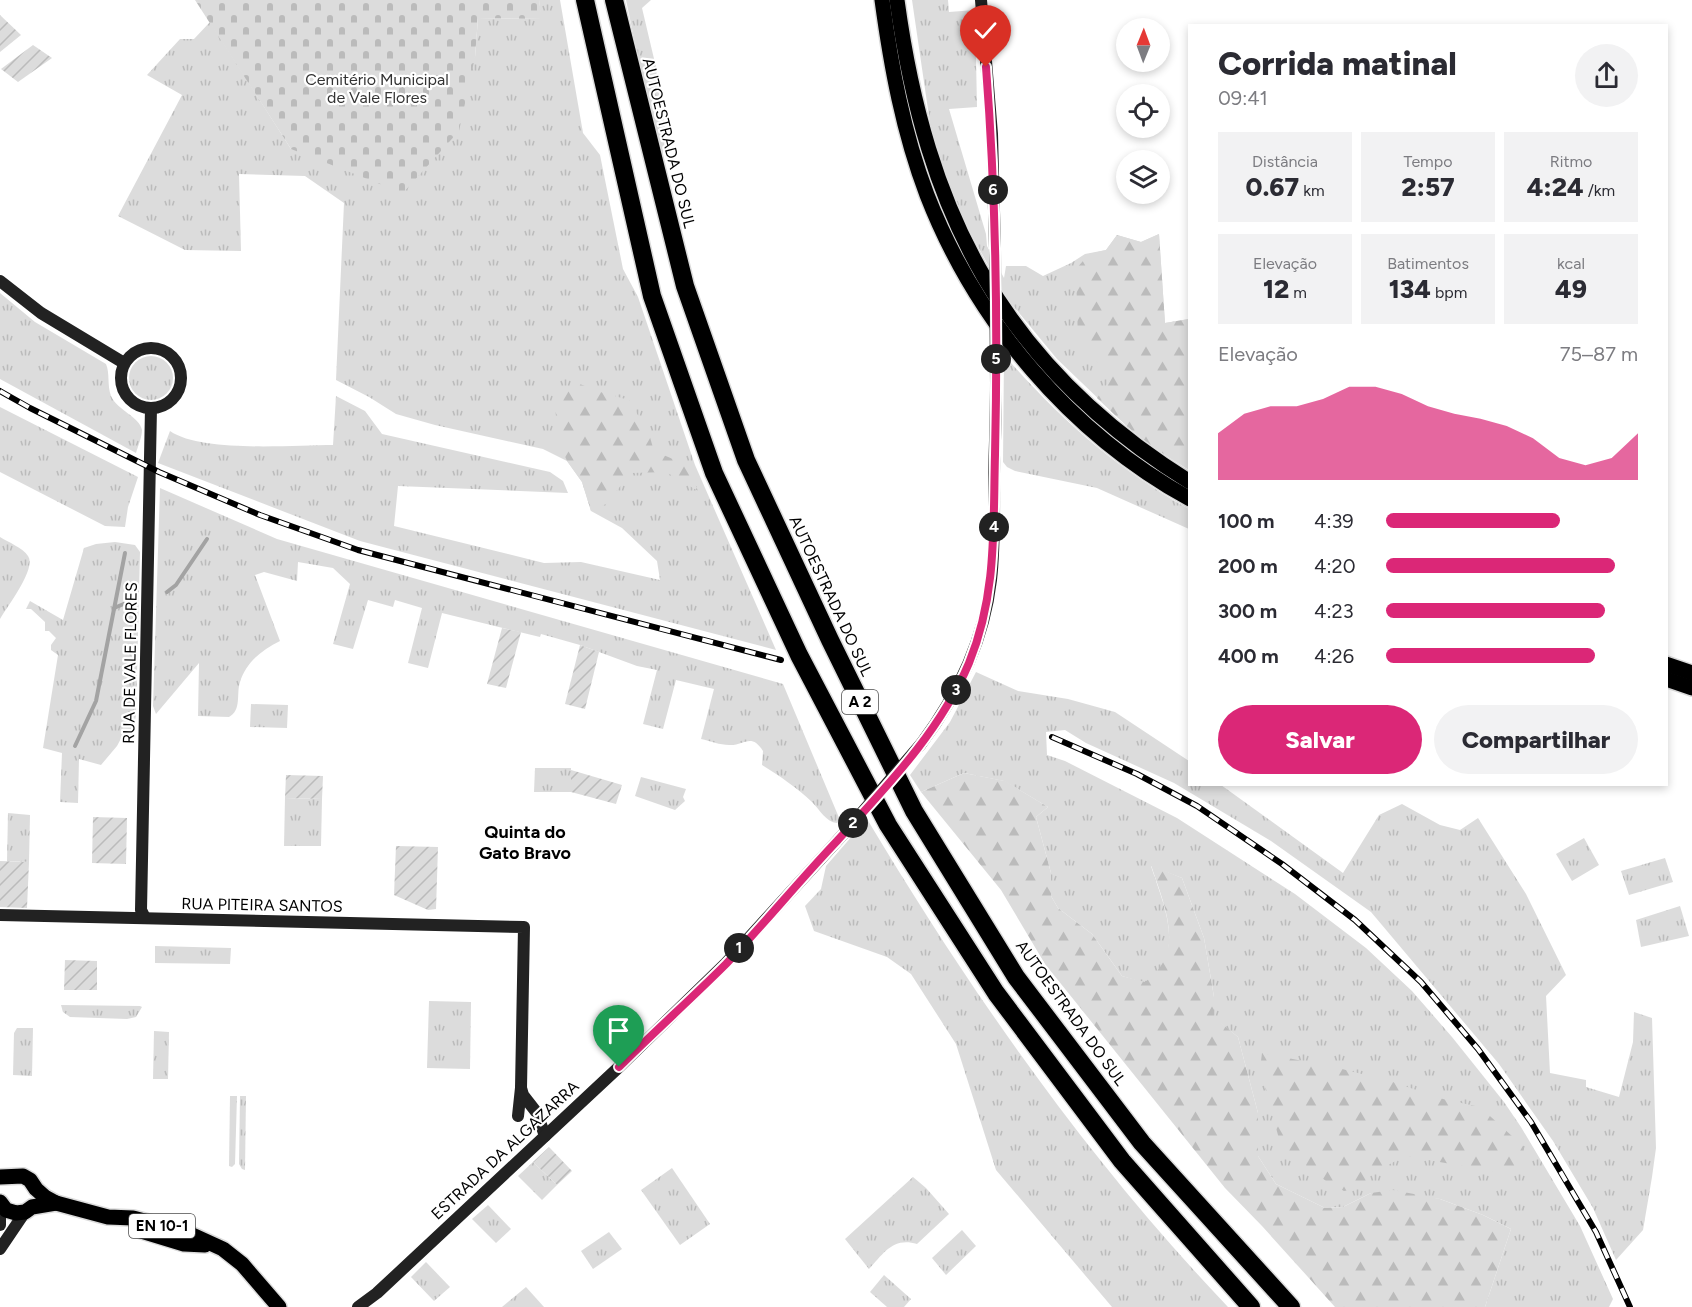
<!DOCTYPE html>
<html lang="pt">
<meta charset="utf-8">
<style>
body{margin:0;font-family:Figtree,sans-serif;background:#f2f2f3;color:#2b2b33;height:100vh;display:flex;flex-direction:column;font-size:22px;white-space:nowrap}
*{box-sizing:border-box;margin:0}
p{font-size:20px;color:#7c7c81}
.icon{flex:none;width:33px;height:33px;fill:none;stroke:currentColor;stroke-width:2;stroke-linecap:round;stroke-linejoin:round}
.map{position:relative;flex:1;overflow:hidden}
.sheet{position:absolute;left:1188px;top:24px;width:480px;height:762px;display:flex;flex-direction:column;background:#fff;border-radius:0px;box-shadow:0 3px 9px #0003}
.sheet>*{flex:none}
.needle{width:39px;rotate:1deg}
.tools{position:absolute;left:1116px;top:18px;display:grid;gap:12px}
.tools a{display:grid;place-items:center;width:54px;height:54px;border-radius:50%;background:#fff;box-shadow:0 3px 9px #0003;font-size:30px}
.pin{position:absolute;display:grid;place-items:center;width:51px;height:51px;color:#fff;margin:-62px -26px;border-radius:50% 50% 50% 0;rotate:-45deg;box-shadow:0 0 6px #0007}
.pin .icon{rotate:45deg}
.km{position:absolute;width:30px;height:30px;margin:-15px;border-radius:50%;background:#222;color:#fff;font-size:16px;line-height:30px;text-align:center}
.round{display:grid;place-items:center;flex:none;width:63px;height:63px;border-radius:32px;background:#f2f2f3}
.headline{display:flex;align-items:center;justify-content:space-between;height:102px;padding:0 30px}
h1{font-size:33px;font-weight:800;line-height:45px}
.metrics{display:grid;grid-template-columns:repeat(3,1fr);gap:9px;height:102px;padding:6px 30px}
.metrics div{display:grid;align-content:center;border-radius:0px;background:#f2f2f3;text-align:center}
.metrics b{font-size:26px;font-weight:800}
.metrics small{font-size:16px;font-weight:400}
.metrics p{font-size:16px}
.chart{height:168px;padding:12px 30px}
.chart p{display:flex;justify-content:space-between}
.chart svg{width:100%;height:108px;margin-top:6px;fill:#db2777;opacity:.7}
.button{display:flex;gap:12px;margin-top:auto;padding:12px 30px}
.button a{flex:1;height:69px;border-radius:36px;background:#db2777;color:#fff;font-size:24px;font-weight:800;line-height:69px;text-align:center}
.button a+a{background:#f2f2f3;color:#2b2b33}
ul{padding:0 30px;list-style:none;font-size:20px}
li{display:grid;grid-template-columns:96px 72px 1fr;align-items:center;height:45px}
li i{height:15px;border-radius:8px;background:#db2777}
.map>svg:first-child{display:block}
</style>
<div class="map">
<svg width="1692" height="1307" viewBox="0 0 1692 1307">
<defs>
<pattern id="grass-tufts" width="24" height="20" patternUnits="userSpaceOnUse" patternTransform="scale(1.5)"><rect width="24" height="20" fill="#dcdcdc"/><path d="M3 7l-1-3M5 7V3M7 7l1-3M15 17l-1-3M17 17v-4M19 17l1-3" fill="none" stroke="#bbb"/></pattern>
<pattern id="forest-firs" width="22" height="20" patternUnits="userSpaceOnUse" patternTransform="scale(1.5)"><rect width="22" height="20" fill="#dcdcdc"/><path d="M5 1l3.5 6h-7zM16 11l3.5 6h-7z" fill="#bbb"/></pattern>
<pattern id="cemetery-stones" width="16" height="16" patternUnits="userSpaceOnUse" patternTransform="scale(1.5)"><rect width="16" height="16" fill="#dcdcdc"/><path d="M2 7V4a2 2 0 0 1 4 0v3zM10 15v-3a2 2 0 0 1 4 0v3z" fill="#bbb"/></pattern>
<pattern id="garden-furrows" width="10" height="10" patternUnits="userSpaceOnUse" patternTransform="scale(1.5)"><rect width="10" height="10" fill="#dcdcdc"/><path d="M-1 1l2-2M0 10L10 0M9 11l2-2" fill="none" stroke="#bbb"/></pattern>
</defs>
<rect width="100%" height="100%" fill="#fff"/>
<g fill="url(#grass-tufts)">
<path d="M539,0h21l23,133 17,22 23,114 15,28 57,168 81,185 -416,-109 -202,-78 12,-32c32,22 122,14 163,14l3,-49 29,15 17,23 168,38 13,9 5,12 -170,-7 -4,40 150,37 37,-1 79,18 -3,-19 -35,-33 -31,-17 -9,-29 -15,-21 -24,-12 -108,-24 -39,-11 -27,-17 -33,-17 8,-177 -39,-27 -66,-2 2,77 -56,-1 -67,-34 64,-121 -35,-20 33,-36h14l16,-17 81,127 184,-92 3,-39 63,1z"/>
<path d="M626,0h25l-9,8 13,55 11,71 -5,33z"/>
<path d="M888,0h2c16,96 35,192 85,276 14,23 34,44 50,65 11,15 21,30 33,44 36,42 85,75 131,104v3c-107,-67 -196,-160 -246,-277 -5,-13 -12,-25 -16,-38 -18,-58 -28,-117 -39,-177z"/>
<path d="M912,0h36l1,12 26,-2 2,97 -28,2 37,125 1,12 17,32 2,-12h20l17,10 28,-13 14,-9 21,-4 11,-15 24,7 18,-8 6,89 24,-4v151l-18,-11 -41,-30 -73,-70 -52,-63 -47,-86 -27,-80z"/>
<path d="M0,293l35,29 71,42c4,9 1,21 5,32 6,14 29,21 31,34 0,7 -4,16 -6,23l-136,-74z"/>
<path d="M1004,355c57,65 110,112 185,154v20l-92,-41 -82,-17 -8,-4 -4,-5z"/>
<circle cx="151" cy="378" r="22"/>
<path d="M0,407l138,70 -10,30 -3,20 -20,-1 -105,-54z"/>
<path d="M160,488l117,51 506,145 57,136 -3,3c-11,-1 -17,-13 -25,-21 -15,-14 -32,-26 -50,-37l1,-14c-12,-19 -19,-5 -34,-6 -9,0 -19,-4 -28,-6l13,-50 -38,-9 -13,49 -20,-5 14,-54 -20,-4 -57,-21 -39,-11 -1,3 -98,-24 -14,55 -20,-5 14,-55 -27,-8 -2,7 -25,-7 -15,49 -20,-5 17,-60 -17,-16 -35,-6 -1,19 -33,-9 -9,3 25,66c-18,9 -34,21 -40,41 -4,12 2,28 -11,35l-31,-1 1,-53 -43,51 -3,-8z"/>
<path d="M0,537c8,5 23,11 28,19 9,12 -21,51 -28,63z"/>
<path d="M115,542l20,3 5,7 -4,164 -4,16 -7,-1 -8,15 -16,19 -22,-6 -1,44 -18,-1 2,-49 -19,-5 15,-93 -7,-5v-5l5,-7 -7,-7h-4v-9l-14,-13h-5l4,-8 33,19 21,-72 12,-4z"/>
<path d="M976,672l42,19 50,8 47,13 74,49 1,23 31,1 122,88 36,-58 23,-11 38,21 20,5 18,-12 48,76 40,81 -20,21 4,77 36,7v7l33,10 14,-55 1,-30 18,6 4,130 -4,29 -9,53 -27,30 -23,-52 -40,-67 -54,-77 -128,-152 -100,-71 -97,-58 -88,-40 -21,-13 -19,2 1,23 18,6 112,57 118,76 71,54 46,43 40,46 52,65 17,25 59,99 33,73 -4,8h-124l26,-78 -28,-14 -43,-16 -69,-6 -28,14 -18,1 -49,-24 -18,-28v-43l-20,-76 -24,-19v-21l-10,-59 -22,-60 -31,-12c10,32 30,73 9,105 -3,5 -10,8 -15,12l-23,-7 -30,-42 -34,-26 -7,-12v-23l-15,-56 12,-10 -44,-26 -40,-8 -43,19 -11,-17 40,-53z"/>
<path d="M251,704l37,1 -1,23 -37,-1z"/>
<path d="M535,768h36v24h-37z"/>
<path d="M641,777l45,12 -3,8 2,4 -10,9 -40,-14z"/>
<path d="M285,798l37,1 -1,47h-37z"/>
<path d="M8,813l22,2 -1,47 -22,-1z"/>
<path d="M867,819c104,174 221,341 361,488h-116l-116,-137 -40,-126 -45,-70 -24,-17 -73,-26 -9,-25 16,-17 5,-23z"/>
<path d="M1584,838l15,27 -27,16 -16,-27z"/>
<path d="M1665,858l8,24 -44,13 -8,-24z"/>
<path d="M1680,906l9,30 -48,11 -5,-27z"/>
<path d="M155,946l76,2 -1,16 -75,-1z"/>
<path d="M429,1001l42,1 -1,67 -43,-1z"/>
<path d="M61,1005l79,1 2,1 -6,10 -9,2 -57,-2 -7,-5z"/>
<path d="M17,1028h16l-1,48 -19,-1 1,-42z"/>
<path d="M154,1031l15,1 -1,47h-15z"/>
<path d="M230,1096h7l-2,68 -3,3 -3,-1z"/>
<path d="M240,1096h6l-1,74 -3,-1 -3,-5z"/>
<path d="M533,1162l24,23 -15,15 -24,-24z"/>
<path d="M672,1168l38,56 -30,21 -39,-55z"/>
<path d="M913,1177l13,11 23,26 -32,30c-24,-7 -33,9 -48,25l-24,-30z"/>
<path d="M488,1205l23,24 -15,14 -24,-24z"/>
<path d="M962,1230l14,16 -30,29 -14,-17z"/>
<path d="M609,1232l13,17 -29,20 -12,-18z"/>
<path d="M426,1262l24,25 -16,14 -23,-24z"/>
<path d="M884,1275l27,24 -7,8h-17l-17,-15z"/>
<path d="M526,1287l18,20h-42z"/>
</g>
<g fill="url(#forest-firs)">
<path d="M1159,234l6,89 24,-4v148c-36,-15 -64,-42 -92,-69l15,-21 -34,-35 -2,-73 13,-15 17,-4 11,-15 24,7z"/>
<path d="M575,382l22,9 32,9 20,34 5,17 33,14 11,26 -32,-19 -35,1 -25,31 -15,7 -9,-29 -15,-21 -9,-21 -3,-35z"/>
<path d="M964,773l41,8 43,26 -12,10 15,56v23l7,12 34,26 30,42 23,6c42,-29 19,-77 6,-117l31,13 22,60 10,59v20l24,20 20,76v43l18,28 49,24 18,-1 28,-14 22,-3 47,9 43,16 28,14 -26,78h-150l-73,-81 -37,-38 -180,-224 -44,-74 -80,-98z"/>
<path d="M1262,1053l76,15 52,13 53,18 37,8 44,40 -3,23 -18,3 -98,-17 -34,18 -11,14 -16,3 -18,-10 -45,-35 -21,-77z"/>
</g>
<path fill="url(#cemetery-stones)" d="M195,0h344l3,19 -64,-1 -3,39 -16,74 -56,62 -112,-44z"/>
<g fill="url(#garden-furrows)">
<path d="M0,15l21,20 -21,17z"/>
<path d="M33,45l19,13 -34,24 -17,-13z"/>
<path d="M502,628l19,4 -15,56 -19,-4z"/>
<path d="M580,645l19,7 -14,57 -20,-5z"/>
<path d="M571,770l51,15 -6,19 -45,-12z"/>
<path d="M286,775l37,1 -1,23 -37,-1z"/>
<path d="M93,817l34,1 -1,46 -34,-1z"/>
<path d="M396,846l42,1 -2,62 -8,1 -34,-15z"/>
<path d="M0,861l29,1 -2,46 -27,-1z"/>
<path d="M65,960l32,1v29h-33z"/>
<path d="M549,1147l23,24 -15,14 -24,-23z"/>
</g>
<g fill="none" stroke-linecap="round" stroke-linejoin="round">
<g stroke="#a3a3a3" stroke-width="4">
<path d="M167,592l9,-7 31,-46"/>
<path d="M114,608l12,-5"/>
<path d="M75,746l21,-45 29,-148"/>
</g>
<defs>
<g id="primary">
<path d="M882,0c9,66 21,132 45,195 49,126 143,238 263,304"/>
<path d="M897,0c29,213 106,366 293,482"/>
<path d="M1666,664l26,9"/>
<path d="M1666,679l26,9"/>
<path d="M0,1177l23,-1 7,4 6,9 9,8 11,6 52,14 25,1 19,5 36,10 35,16 19,15 37,43"/>
<path d="M0,1202l6,8 10,3 9,-1 7,-5 24,-4"/>
<path d="M138,1230l46,14 21,1"/>
</g>
<g id="highway">
<path d="M585,0l67,296 62,177 85,182 89,170 108,168 126,168 129,146"/>
<path d="M614,0l71,286 61,174 84,180 84,171 102,166 126,166 149,164"/>
</g>
</defs>
<use href="#primary" stroke="#dbdbdb" stroke-width="18"/>
<use href="#highway" stroke="#dbdbdb" stroke-width="21"/>
<g stroke="#222" stroke-width="12">
<path d="M981,0l11,134 3,115"/>
<path d="M0,281l41,32 83,50"/>
<circle cx="151" cy="378" r="30"/>
<path d="M921,744c36,-48 63,-104 70,-164 4,-35 3,-70 3,-106 1,-30 2,-61 2,-92"/>
<path d="M0,915l524,12 -3,161 -3,28"/>
<path d="M145,918l-4,-8 10,-502"/>
<path d="M521,1088l2,7 14,18 8,23"/>
<path d="M0,1225v-23"/>
<path d="M0,1249l25,-37"/>
<path d="M358,1307l19,-14 242,-226 107,-104 121,-133"/>
</g>
<use href="#primary" stroke="#000" stroke-width="15"/>
<use href="#highway" stroke="#000" stroke-width="18"/>
<defs>
<g id="rail">
<path d="M0,391l30,17 129,64 101,43 98,35 423,110"/>
<path d="M1052,737l85,37 60,32 85,58 73,56 66,62 57,67 53,73 65,110 34,75"/>
</g>
</defs>
<use href="#rail" stroke="#000" stroke-width="6"/>
<use href="#rail" stroke="#fff" stroke-width="4" stroke-dasharray="11" stroke-linecap="butt"/>
<g stroke="#222" stroke-width="12">
<path d="M995,249l1,133"/>
<path d="M847,830l74,-86"/>
</g>
</g>
<g fill="none" stroke-linecap="round" stroke-linejoin="round">
<defs>
<path id="route" d="M619,1067c35,-35 72,-68 107,-103 38,-40 73,-83 111,-123 49,-54 103,-109 132,-178 28,-68 24,-136 26,-208 3,-129 1,-259 -9,-388"/>
</defs>
<use href="#route" stroke="#fff" stroke-width="12"/>
<use href="#route" stroke="#db2777" stroke-width="8"/>
</g>
<g text-anchor="middle" dominant-baseline="central" stroke-width="4.5" stroke-linejoin="round" paint-order="stroke">
<g fill="#fff" stroke="#4c4c4c" stroke-width="1.5">
<rect x="842" y="690" width="36" height="24" rx="4.5"/>
<rect x="129" y="1214" width="66" height="24" rx="4.5"/>
</g>
<g font-size="15" font-weight="bold" fill="#000">
<text x="860" y="702">A 2</text>
<text x="162" y="1226">EN 10-1</text>
</g>
<g font-size="16" fill="#333" stroke="#fff">
<text x="377" y="79">Cemitério Municipal<tspan x="377" dy="18">de Vale Flores</tspan></text>
</g>
<g font-size="16" fill="#000" stroke="#fff">
<text transform="translate(669 143) rotate(76)">AUTOESTRADA DO SUL</text>
<text transform="translate(831 596) rotate(65)">AUTOESTRADA DO SUL</text>
<text transform="translate(130 663) rotate(-89)">RUA DE VALE FLORES</text>
<text transform="translate(262 905) rotate(1)">RUA PITEIRA SANTOS</text>
<text transform="translate(1071 1013) rotate(54)">AUTOESTRADA DO SUL</text>
<text transform="translate(505 1150) rotate(-43)">ESTRADA DA ALGAZARRA</text>
</g>
<g font-size="18" font-weight="bold" fill="#000" stroke="#fff">
<text x="525" y="832">Quinta do<tspan x="525" dy="21">Gato Bravo</tspan></text>
</g>
</g>
</svg>
<div class="tools">
<a><svg class="needle" viewBox="-14 -14 28 28"><path d="M0-13l5 13h-10z" fill="#e53935"/><path d="M0 13l5-13h-10z" fill="#7c7c81"/></svg></a>
<a><svg class="icon" aria-label="locate" viewBox="0 0 24 24"><circle cx="12" cy="12" r="6"/><path d="M12 2v4M12 18v4M2 12h4M18 12h4"/></svg></a>
<a><svg class="icon" aria-label="layers" viewBox="0 0 24 24"><path d="M12 4l9 5-9 5-9-5zM3 14l9 5 9-5"/></svg></a>
</div>
<div class="pin" style="left:619px;top:1067px;background:#1e9e55"><svg class="icon" aria-label="arrive" viewBox="0 0 24 24"><path d="M6 21V4h12l-3 4 3 4H6"/></svg></div>
<div class="pin" style="left:986px;top:67px;background:#d93025"><svg class="icon" aria-label="check" viewBox="0 0 24 24"><path d="M5 12l5 5 9-10"/></svg></div>
<b class="km" style="left:739px;top:948px">1</b>
<b class="km" style="left:853px;top:823px">2</b>
<b class="km" style="left:956px;top:690px">3</b>
<b class="km" style="left:994px;top:527px">4</b>
<b class="km" style="left:996px;top:359px">5</b>
<b class="km" style="left:993px;top:190px">6</b>
<section class="sheet">
<div class="headline"><div><h1>Corrida matinal</h1><p>09:41</p></div><a class="round"><svg class="icon" aria-label="share" viewBox="0 0 24 24"><path d="M12 15V3M7 8l5-5 5 5M5 13v7h14v-7"/></svg></a></div>
<div class="metrics">
<div><p>Distância</p><b>0.67<small> km</small></b></div>
<div><p>Tempo</p><b>2:57</b></div>
<div><p>Ritmo</p><b>4:24<small> /km</small></b></div>
</div>
<div class="metrics">
<div><p>Elevação</p><b>12<small> m</small></b></div>
<div><p>Batimentos</p><b>134<small> bpm</small></b></div>
<div><p>kcal</p><b>49</b></div>
</div>
<div class="chart"><p><span>Elevação</span>75–87 m</p>
<svg viewBox="0 0 160 44" preserveAspectRatio="none"><path d="M0 44V25L10 17L20 14L30 14L40 11L50 6L60 6L70 9L80 14L90 17L100 19L110 22L120 27L130 35L140 38L150 35L160 25V44z"/></svg>
</div>
<ul>
<li><b>100 m</b>4:39<i style="width:69%"></i></li>
<li><b>200 m</b>4:20<i style="width:91%"></i></li>
<li><b>300 m</b>4:23<i style="width:87%"></i></li>
<li><b>400 m</b>4:26<i style="width:83%"></i></li>
</ul>
<div class="button"><a>Salvar</a><a>Compartilhar</a></div>
</section>
</div>
